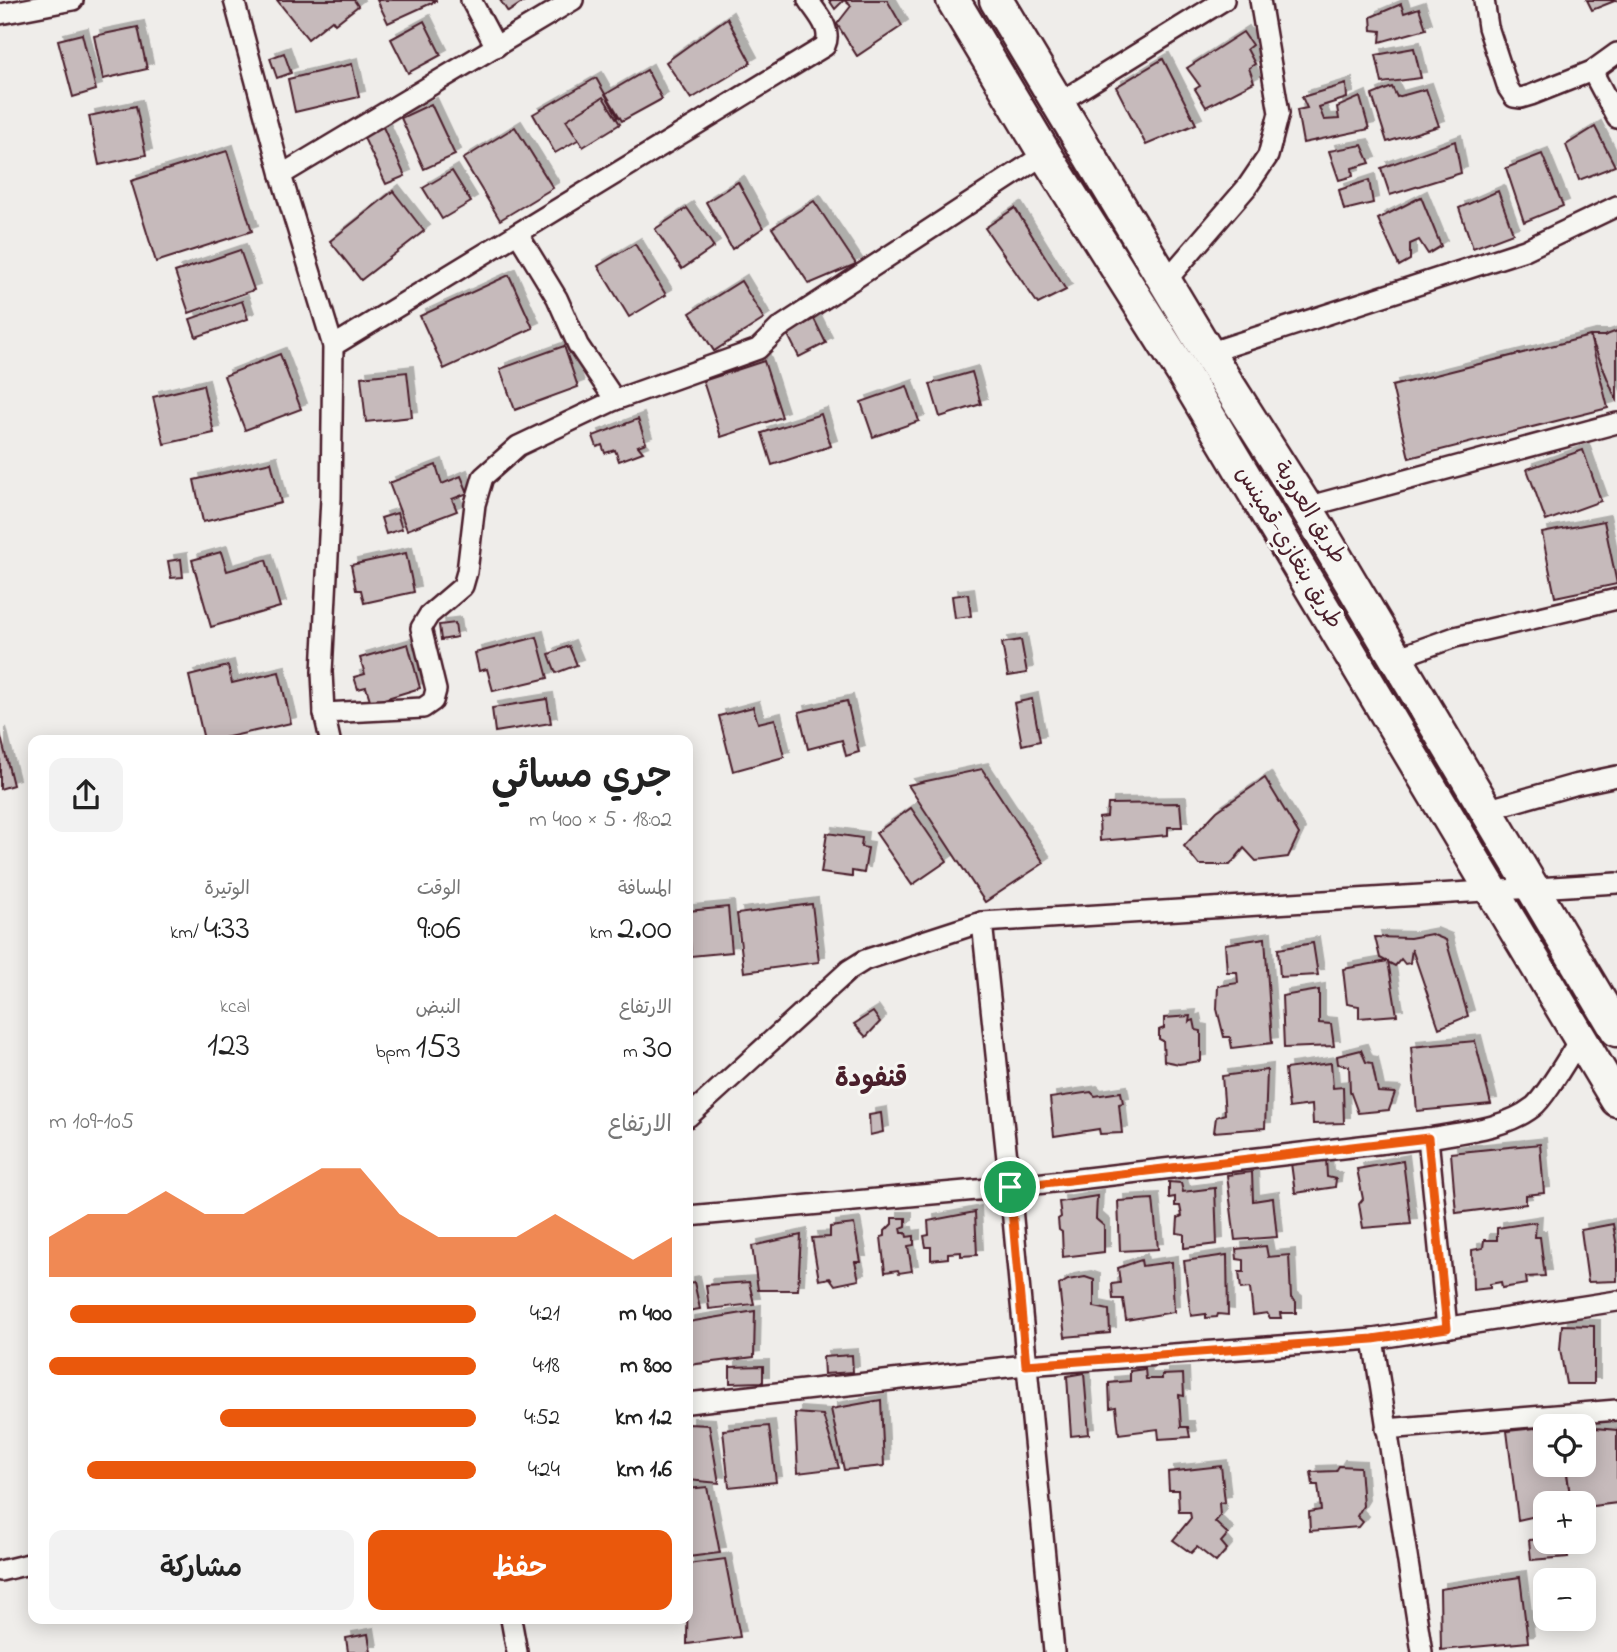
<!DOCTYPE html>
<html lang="ar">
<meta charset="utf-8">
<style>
body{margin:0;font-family:"Indie Flower","Playpen Sans Arabic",sans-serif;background:#f2f2f2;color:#222;direction:rtl;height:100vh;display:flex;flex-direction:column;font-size:26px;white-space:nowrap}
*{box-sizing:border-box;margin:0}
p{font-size:23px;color:#767676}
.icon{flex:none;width:38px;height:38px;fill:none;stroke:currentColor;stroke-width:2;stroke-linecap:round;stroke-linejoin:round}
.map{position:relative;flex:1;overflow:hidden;direction:ltr}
.sheet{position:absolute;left:28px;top:735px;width:665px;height:889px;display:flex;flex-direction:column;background:#fff;border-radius:14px;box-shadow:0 4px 18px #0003;direction:rtl}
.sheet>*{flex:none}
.controls{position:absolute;left:1533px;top:1414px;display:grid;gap:14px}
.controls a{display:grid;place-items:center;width:63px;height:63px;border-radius:14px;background:#fff;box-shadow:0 4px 18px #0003;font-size:35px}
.pin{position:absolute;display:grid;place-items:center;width:60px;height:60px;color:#fff;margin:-30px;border:4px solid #fff;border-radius:50%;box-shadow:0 2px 7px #0007}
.round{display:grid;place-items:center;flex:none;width:74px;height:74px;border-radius:14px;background:#f2f2f2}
.summary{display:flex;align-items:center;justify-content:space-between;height:119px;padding:0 21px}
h1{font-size:38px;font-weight:600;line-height:52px}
.stats{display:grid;grid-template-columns:repeat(3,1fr);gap:10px;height:119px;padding:7px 21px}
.stats div{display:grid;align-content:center}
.stats b{font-size:35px;font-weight:600}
.stats small{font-size:19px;font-weight:400}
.stats p{font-size:19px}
.chart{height:196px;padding:14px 21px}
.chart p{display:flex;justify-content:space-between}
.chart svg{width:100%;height:126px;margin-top:7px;fill:#ea580c;opacity:.7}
.action{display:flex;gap:14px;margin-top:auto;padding:14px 21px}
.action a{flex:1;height:80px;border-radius:14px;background:#ea580c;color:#fff;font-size:28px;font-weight:600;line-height:80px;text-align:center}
.action a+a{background:#f2f2f2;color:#222}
ul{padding:0 21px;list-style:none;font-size:23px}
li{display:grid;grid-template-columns:112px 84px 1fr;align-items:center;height:52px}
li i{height:18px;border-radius:9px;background:#ea580c}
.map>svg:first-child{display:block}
</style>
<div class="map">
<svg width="1617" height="1652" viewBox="0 0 1617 1652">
<defs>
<filter id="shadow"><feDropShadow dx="6" dy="-6" stdDeviation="0" flood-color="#0004"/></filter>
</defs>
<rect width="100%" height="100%" fill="#efedea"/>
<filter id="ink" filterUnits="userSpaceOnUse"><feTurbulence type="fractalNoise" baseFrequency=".0143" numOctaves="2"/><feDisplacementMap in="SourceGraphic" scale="14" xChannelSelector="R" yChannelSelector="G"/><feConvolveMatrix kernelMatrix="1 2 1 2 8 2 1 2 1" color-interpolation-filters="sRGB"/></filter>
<g filter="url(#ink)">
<g fill="#c6babb" stroke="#4a1f2b" stroke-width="2" filter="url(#shadow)">
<path d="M277,0h77l4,6 -23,18 -3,-4 -24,19z"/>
<path d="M377,0h59v1l-48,22z"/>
<path d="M500,0h26l-18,12z"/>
<path d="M829,0h58l15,26 -45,30 -20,-32 14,-18 -7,-6 -9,9z"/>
<path d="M1587,0h30l-25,10z"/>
<path d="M1401,4l3,9 15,-5 7,21 -46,13 1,-11 -9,-1 -1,-13z"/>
<path d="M727,18l24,45 -60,36 -25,-37z"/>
<path d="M424,21l17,34 -33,18 -17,-34z"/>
<path d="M138,27l9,42 -44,10 -9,-43z"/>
<path d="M1243,32l9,13 -5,4 8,15 -6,4 5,14 -48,25 -11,-18 5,-3 -13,-18z"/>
<path d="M82,34l14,56 -23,7 -15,-57z"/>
<path d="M1414,48l7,30 -39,5 -6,-28z"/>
<path d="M284,53l7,20 -14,5 -7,-20z"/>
<path d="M1163,59l33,65 -50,21 -30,-58z"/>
<path d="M352,64l7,33 -64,15 -7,-33z"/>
<path d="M647,70l15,29 -40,22 -16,-27z"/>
<path d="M596,78l22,39 -63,36 -22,-39z"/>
<path d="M1346,84l1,14 -28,9 5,13 15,-1 -2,-12 23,-10 9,32 -66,14 -6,-33 10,-2 -5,-11z"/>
<path d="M1392,87l5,10 29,-8 13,37 -52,16 -15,-47z"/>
<path d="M603,97l17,27 -37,23 -17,-27z"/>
<path d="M431,104l24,51 -31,14 -23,-51z"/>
<path d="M136,106l10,49 -47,10 -10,-49z"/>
<path d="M383,127l22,49 -19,8 -23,-48z"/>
<path d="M515,127l38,61 -53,32 -37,-61z"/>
<path d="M1595,127l20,39 -36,14 -13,-35z"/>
<path d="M1455,141l6,32 -71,22 -9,-27z"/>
<path d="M1362,145l8,18 -18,5 1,8 -14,4 -10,-29z"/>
<path d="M227,151l25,80 -96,31 -25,-81z"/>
<path d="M1542,154l21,52 -39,16 -18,-54z"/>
<path d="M452,171l19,31 -29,17 -19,-31z"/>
<path d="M1369,180l4,23 -29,7 -5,-20z"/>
<path d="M738,182l25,46 -31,21 -26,-47z"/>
<path d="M393,191l31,40 -63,49 -31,-39z"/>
<path d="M1498,191l15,42 -40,15 -14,-40z"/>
<path d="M1421,197l20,49 -13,8 -9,-14 -9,4v16l-11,6 -21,-47z"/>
<path d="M814,201l42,63 -47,20 -37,-56z"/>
<path d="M687,208l27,39 -32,22 -27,-40z"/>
<path d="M1015,208l51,82 -28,14 -53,-76z"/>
<path d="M635,244l31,51 -37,22 -31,-51z"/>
<path d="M240,250l14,40 -65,23 -14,-41z"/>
<path d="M509,275l24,53 -89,41 -24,-53z"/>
<path d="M741,281l23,38 -50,32 -24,-38z"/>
<path d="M242,301l6,18 -52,18 -6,-18z"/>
<path d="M814,319l12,24 -27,14 -12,-24z"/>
<path d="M1617,331v71l-27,-66h14z"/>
<path d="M1590,336l18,72 -199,50 -17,-72z"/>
<path d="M564,346l14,41 -63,23 -15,-41z"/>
<path d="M280,354l21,55 -56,21 -21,-54z"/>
<path d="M764,361l18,56 -61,20 -18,-56z"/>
<path d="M407,372l5,45 -46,5 -5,-45z"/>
<path d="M972,372l9,32 -41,13 -10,-33z"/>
<path d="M203,385l11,48 -50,11 -11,-47z"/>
<path d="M907,386l12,35 -46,16 -12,-35z"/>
<path d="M821,414l10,32 -59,19 -10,-32z"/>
<path d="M638,419l8,24 -8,3 5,6 -24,9 -4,-11 -10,3 -3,-8 -5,2 -4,-11z"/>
<path d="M1583,450l18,51 -55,20 -19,-52z"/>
<path d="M271,462l10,41 -78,19 -9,-42z"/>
<path d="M436,465l6,19 19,-8 7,17 -16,6 5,12 -50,19 -18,-47z"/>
<path d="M397,513l5,16 -16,5 -5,-16z"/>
<path d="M1604,521l13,63 -62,13 -13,-64z"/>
<path d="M221,552l6,19 39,-11 14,47 -69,20 -19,-67z"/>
<path d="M406,553l8,39 -50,11 -3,-13h-5l-5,-25z"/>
<path d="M181,559l2,18 -12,1 -3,-17z"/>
<path d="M968,594l3,22 -16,2 -3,-22z"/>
<path d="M455,623l2,14 -16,3 -2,-15z"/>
<path d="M537,637l11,41 -55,13 -6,-22 -8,2 -4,-18z"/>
<path d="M1021,640l6,33 -19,3 -6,-33z"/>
<path d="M408,644l12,44 -49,15 -5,-16 -8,2 -4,-12 11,-3 -5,-16z"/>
<path d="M569,646l8,19 -21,8 -7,-19z"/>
<path d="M228,666l4,17 47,-11 12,51 -76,17h-11l-15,-64z"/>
<path d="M547,699l4,24 -56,9 -3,-24z"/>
<path d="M1032,699l8,42 -18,4 -8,-42z"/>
<path d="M847,701l12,51 -13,4 -4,-16 -34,9 -9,-37z"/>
<path d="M753,707l5,16 17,-4 9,38 -51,14 -14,-55z"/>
<path d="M0,733l13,52 -13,4z"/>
<path d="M982,769l62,94 -59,39 -77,-117z"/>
<path d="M1265,778l34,56 -11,23 -32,4 -12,-13 -14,17h-31l-15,-19 33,-35z"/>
<path d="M1180,803l2,24h-14v8l-68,6 -1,-23 8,-1 1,-13z"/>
<path d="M911,808l36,53 -35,24 -36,-52z"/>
<path d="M827,833l35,5 -1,9 7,1 -4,25 -12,-2v6l-31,-4z"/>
<path d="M812,904l7,58 -75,10 -7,-58z"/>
<path d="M728,907l4,45 -41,4 -3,-45z"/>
<path d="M1431,934l15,6 22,76 -29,12 -27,-79 -2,14 -5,1 -4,-5 -6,7 -15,-8 -5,-21 35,1z"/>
<path d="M1265,938l7,105 -40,5 -2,-11h-6l-7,-28 1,-23 20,-3 -1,-11h-10l-2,-28z"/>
<path d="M1313,943l5,32 -38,2 -2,-28z"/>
<path d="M1388,961l9,54 -38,3v-12l-12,-2 -4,-35z"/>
<path d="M1319,990v33l12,1 3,22 -50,2 -2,-52z"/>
<path d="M873,1012l7,10 -14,15 -12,-13z"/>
<path d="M1190,1016l-1,6 5,-2 2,10 5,1v30l-22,3 -15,-3 -1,-20 -4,-2v-9l5,-2v-10z"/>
<path d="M1475,1041l16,63 -74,7 -6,-64z"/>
<path d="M1361,1050l5,12 6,1 6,29 17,1 -6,17 -31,3 -8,-22 -1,-25 -11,-2 -1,-8z"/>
<path d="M1331,1063l2,25 10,-1 1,36 -31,1 -1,-19 -23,3 -4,-39z"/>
<path d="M1267,1070l-2,58 -51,4 2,-15 9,-3 -3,-38z"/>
<path d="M1091,1092l4,4 26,-4 2,11 -4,1 3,29 -22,1 -1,-5 -45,7 -4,-38z"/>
<path d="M881,1113l2,19 -13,3 -1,-20z"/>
<path d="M1540,1144l4,49 -18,2v9l-70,9 -5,-60z"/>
<path d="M1326,1158l1,19 9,2 -1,8 -40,6 -4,-30z"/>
<path d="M1403,1161l8,63 -48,4 -4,-24 4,-5 -6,-30z"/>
<path d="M1252,1172l1,29 20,-3 4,39 -42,3 -8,-65z"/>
<path d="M1169,1182l12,1 2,9 32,-4 2,56 -33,4v-14l-7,-1 1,-15 4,-2 -2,-10h-5v-9l-6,1z"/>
<path d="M1097,1196l-1,23 8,7v26l-41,5 -1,-25 -3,-2 -1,-11 3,-2 -2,-15z"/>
<path d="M1153,1199l5,50 -38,2 -2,-50z"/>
<path d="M975,1212l2,43 -16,1v-4l-13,1v5l-17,2v-13h-5l-2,-11 5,-1 -1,-14z"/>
<path d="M892,1218h14v8l-5,2 1,5h4l1,4 7,-1v9l-6,1 4,25 -13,2 -1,-3 -13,2 -4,-35 4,-1v-5l7,-7z"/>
<path d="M1536,1222l-1,15h5l5,39 -19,1 1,7 -25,4 -1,-6 -11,2v4l-17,2 -1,-40 11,-2 1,-8h13v-12z"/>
<path d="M854,1224l7,38h-6l4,18 -24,5 -5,-7 -11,2 -7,-42 18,-1v-10z"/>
<path d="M1613,1224l4,23v34l-29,1 -7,-52z"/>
<path d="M801,1235l-3,55h-40l-6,-44z"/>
<path d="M1266,1246l2,11 21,-2 2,43 5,4v11h-16l1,5h-11l-3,-5 -14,2 -3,-27 -9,1 -2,-17h5v-12l-7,-1 -1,-10z"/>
<path d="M1227,1255l1,60 -10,-1 -1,3 -11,1v-4l-15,2 -7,-55z"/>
<path d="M1141,1260l1,6 30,-4 2,50 -48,8 -3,-21h-10l-1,-15 8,-1 -2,-15z"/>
<path d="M1085,1277l9,3v27l15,3 1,23 -45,4 -6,-52 9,-5z"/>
<path d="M694,1282l6,27 -12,2v-28z"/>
<path d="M749,1282l5,22 -45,5 -3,-24z"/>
<path d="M755,1311l-1,46 -66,8v-43z"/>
<path d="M1562,1325l32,1v58h-28l-6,-35z"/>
<path d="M852,1355l1,17 -29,2 -1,-17z"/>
<path d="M763,1366v16l-33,1v-16z"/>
<path d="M1145,1369l1,10h16v-4l21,-1 1,22 -5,-1 2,32h7l2,10 -31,2 -1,-10 -39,5 -3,-27 -6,1 -1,-25 21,-2v-10z"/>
<path d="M1084,1373l5,61 -18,2 -4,-60z"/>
<path d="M881,1400l3,66 -40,4 -13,-61z"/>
<path d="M795,1413l28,2 16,53 -41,5z"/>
<path d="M688,1424l21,1 10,58 -31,-3z"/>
<path d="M769,1426l7,56 -47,5 -6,-57z"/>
<path d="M1545,1427v38h21l5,38h-26v11l-27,6 -11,-89z"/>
<path d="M1584,1427l33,3v73l-33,4v-4h-13l-5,-38h18z"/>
<path d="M1221,1466l4,36 -6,1 1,13 -5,6 13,12 -7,8 6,7 -11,13 -19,-15 -6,6 -18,-13 18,-22 -1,-6h-11l-1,-22h-9l-1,-18z"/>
<path d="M1339,1466l21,1 3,39 -6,10 6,6 -4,5 -49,4 -1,-19 12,-2 -3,-25h-5l-2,-13 25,-1z"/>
<path d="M707,1487l13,66 -32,4v-68z"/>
<path d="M1545,1539v3h21l2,15 -37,3 -2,-20z"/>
<path d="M725,1559l15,78 -53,7 1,-80z"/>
<path d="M1520,1577l8,65 -87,8 -1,-61z"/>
<path d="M368,1634l3,18h-23l-2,-14z"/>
</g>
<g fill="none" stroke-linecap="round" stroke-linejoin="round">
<defs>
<g id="street">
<path d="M234,0l47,175 52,171 -2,152 -9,174 2,41 6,27"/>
<path d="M471,0l25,47"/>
<path d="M1484,0l4,27 20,61 6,9 7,1 10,-3 61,-24 25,-18"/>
<path d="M0,14l73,-14"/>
<path d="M1592,71l25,47"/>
<path d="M1058,103l166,-103"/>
<path d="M281,175l292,-175"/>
<path d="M518,234l39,64 21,47 37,55"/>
<path d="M1165,282l82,-95 21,-31 11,-43 -19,-113"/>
<path d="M333,346l492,-300c8,-17 -8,-32 -17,-46"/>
<path d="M1208,353l317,-103 92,-44"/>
<path d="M1306,507l311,-84"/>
<path d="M1396,658l59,-21 162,-38"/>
<path d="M324,713l99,-5 10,-7 3,-11 -15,-62 8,-13 34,-29 4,-14 8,-68 8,-27 35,-31 97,-46 143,-51 21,-21 266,-174"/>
<path d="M1486,810l88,-25 43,-9"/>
<path d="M982,922l28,265 44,465"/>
<path d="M688,1117l161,-147 16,-10 117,-38 635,-39"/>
<path d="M1428,1138l19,190"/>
<path d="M688,1216l322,-29 418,-49c34,-6 77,-9 105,-31 12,-9 37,-53 47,-68"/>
<path d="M1373,1339l49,313"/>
<path d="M688,1403l338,-38 347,-26 244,-38"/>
<path d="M1386,1429l231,-19"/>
<path d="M0,1571l33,-8"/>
<path d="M511,1619l6,33"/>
</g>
<g id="primary">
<path d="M953,0l92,154 138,219 434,727"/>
<path d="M996,0l212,353 98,154 311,523"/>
</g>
</defs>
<use href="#street" stroke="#4a1f2b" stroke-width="24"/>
<use href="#primary" stroke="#4a1f2b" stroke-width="37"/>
<use href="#street" stroke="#f6f6f2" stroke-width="19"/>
<use href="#primary" stroke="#f6f6f2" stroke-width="32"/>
</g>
</g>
<g fill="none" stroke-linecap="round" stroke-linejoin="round" filter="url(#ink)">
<defs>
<path id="route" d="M1428,1138l19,190 -74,11 -347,26 -16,-178z"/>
</defs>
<use href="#route" stroke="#fff" stroke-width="14"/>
<use href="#route" stroke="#ea580c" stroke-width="9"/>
</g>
<g text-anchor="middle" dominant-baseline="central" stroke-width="6" stroke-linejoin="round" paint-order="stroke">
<g font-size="23" fill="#4a1f2b" stroke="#f6f6f2">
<text transform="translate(1309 513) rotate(58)">طريق العروبة</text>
<text transform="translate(1288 548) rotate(59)">طريق بنغازي-قمينس</text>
</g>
<g font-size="26" font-weight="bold" fill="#4a1f2b" stroke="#f6f6f2">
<text x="871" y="1080">قنفودة</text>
</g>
</g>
</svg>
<div class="controls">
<a><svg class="icon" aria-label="locate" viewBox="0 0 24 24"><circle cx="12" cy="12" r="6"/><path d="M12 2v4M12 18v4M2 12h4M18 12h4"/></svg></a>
<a>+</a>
<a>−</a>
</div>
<div class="pin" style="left:1010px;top:1187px;background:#1e9e55"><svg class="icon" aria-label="arrive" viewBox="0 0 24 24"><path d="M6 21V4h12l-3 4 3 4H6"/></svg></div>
<section class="sheet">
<div class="summary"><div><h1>جري مسائي</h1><p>18:02 · 5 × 400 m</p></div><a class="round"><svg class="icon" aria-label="share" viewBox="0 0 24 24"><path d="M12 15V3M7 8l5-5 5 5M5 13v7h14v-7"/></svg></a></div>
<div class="stats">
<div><p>المسافة</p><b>2.00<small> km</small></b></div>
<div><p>الوقت</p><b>9:06</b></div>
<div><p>الوتيرة</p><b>4:33<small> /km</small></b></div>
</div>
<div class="stats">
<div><p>الارتفاع</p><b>30<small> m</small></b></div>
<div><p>النبض</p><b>153<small> bpm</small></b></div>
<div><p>kcal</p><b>123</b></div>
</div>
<div class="chart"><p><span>الارتفاع</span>105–109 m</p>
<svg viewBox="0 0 160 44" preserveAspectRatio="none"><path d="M0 44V30L10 22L20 22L30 14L40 22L50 22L60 14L70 6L80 6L90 22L100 30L110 30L120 30L130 22L140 30L150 38L160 30V44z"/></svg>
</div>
<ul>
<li><b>400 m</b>4:21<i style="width:95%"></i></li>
<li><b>800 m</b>4:18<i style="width:100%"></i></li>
<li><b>1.2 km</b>4:52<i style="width:60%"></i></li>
<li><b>1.6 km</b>4:24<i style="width:91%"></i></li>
</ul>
<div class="action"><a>حفظ</a><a>مشاركة</a></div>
</section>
</div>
